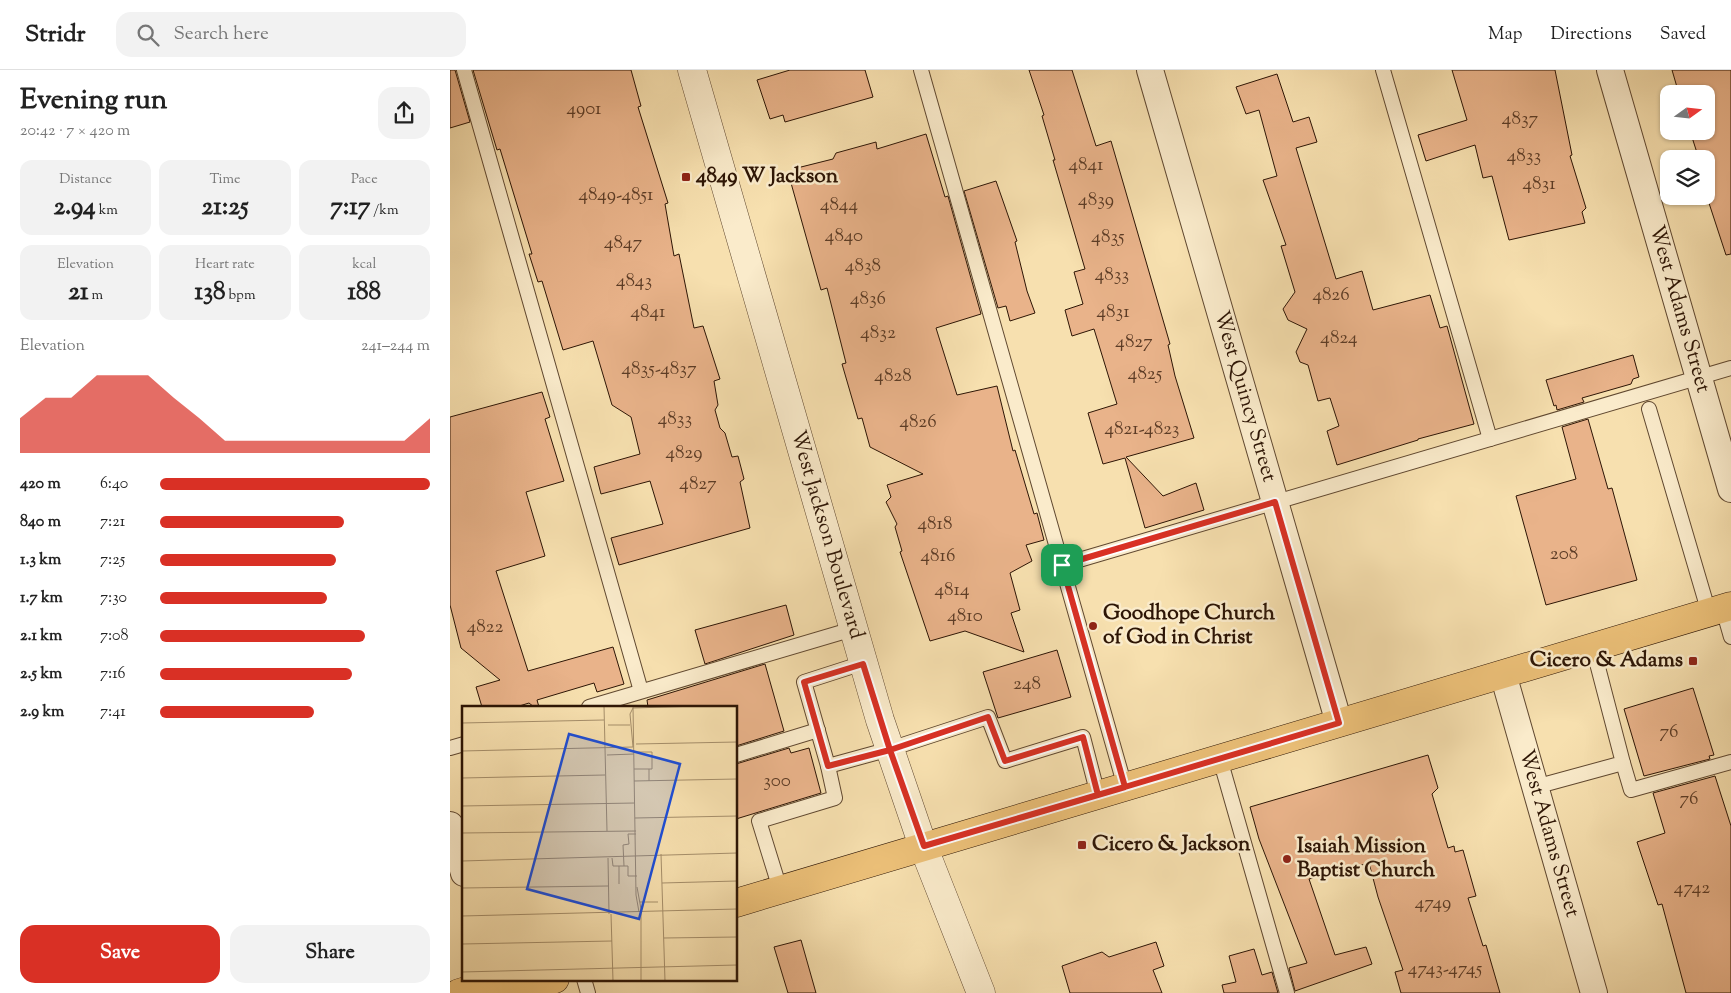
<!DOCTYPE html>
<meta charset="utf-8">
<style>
body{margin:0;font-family:"Sorts Mill Goudy",serif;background:#f2f2f2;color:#222;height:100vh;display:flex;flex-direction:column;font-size:19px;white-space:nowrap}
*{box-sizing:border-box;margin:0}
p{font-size:16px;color:#767676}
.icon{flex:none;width:28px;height:28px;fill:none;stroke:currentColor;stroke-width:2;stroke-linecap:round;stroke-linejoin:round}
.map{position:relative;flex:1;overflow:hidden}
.panel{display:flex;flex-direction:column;background:#fff;width:450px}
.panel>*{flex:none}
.needle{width:32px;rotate:75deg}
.controls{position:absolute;left:1210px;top:15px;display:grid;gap:10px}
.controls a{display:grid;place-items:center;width:55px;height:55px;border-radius:10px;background:#fff;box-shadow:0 1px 4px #0004;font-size:25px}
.pin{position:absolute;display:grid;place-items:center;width:42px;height:42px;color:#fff;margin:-21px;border-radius:10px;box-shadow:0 2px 8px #0006}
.round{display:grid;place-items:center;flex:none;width:52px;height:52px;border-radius:15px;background:#f2f2f2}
.overview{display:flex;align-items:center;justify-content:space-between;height:85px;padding:0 20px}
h1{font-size:28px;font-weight:700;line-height:38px}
.stats{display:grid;grid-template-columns:repeat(3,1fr);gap:8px;height:85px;padding:5px 20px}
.stats div{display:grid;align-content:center;border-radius:12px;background:#f2f2f2;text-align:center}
.stats b{font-size:25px;font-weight:700}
.stats small{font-size:14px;font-weight:400}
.stats p{font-size:14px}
.chart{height:140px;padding:10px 20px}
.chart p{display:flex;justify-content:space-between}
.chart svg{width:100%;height:90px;margin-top:5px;fill:#d93025;opacity:.7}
.action{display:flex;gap:10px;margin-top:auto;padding:10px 20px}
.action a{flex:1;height:58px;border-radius:15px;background:#d93025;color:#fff;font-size:20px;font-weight:700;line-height:58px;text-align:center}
.action a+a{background:#f2f2f2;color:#222}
ul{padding:0 20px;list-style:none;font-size:16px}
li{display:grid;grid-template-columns:80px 60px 1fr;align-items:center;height:38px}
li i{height:12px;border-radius:6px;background:#d93025}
header{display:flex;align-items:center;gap:30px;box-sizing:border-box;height:70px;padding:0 25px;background:#fff;border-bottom:1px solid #e0e0e0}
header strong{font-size:24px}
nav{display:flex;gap:28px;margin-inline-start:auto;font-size:18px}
.search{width:350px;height:45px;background:#f2f2f2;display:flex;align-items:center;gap:12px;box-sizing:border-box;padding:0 18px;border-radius:15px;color:#767676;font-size:19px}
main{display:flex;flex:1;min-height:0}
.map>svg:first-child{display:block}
</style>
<header>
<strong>Stridr</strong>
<div class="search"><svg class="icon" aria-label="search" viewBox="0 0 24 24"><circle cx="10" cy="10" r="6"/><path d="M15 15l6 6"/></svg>Search here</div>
<nav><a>Map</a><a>Directions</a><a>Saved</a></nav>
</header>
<main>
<section class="panel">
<div class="overview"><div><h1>Evening run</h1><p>20:42 · 7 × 420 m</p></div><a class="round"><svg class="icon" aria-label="share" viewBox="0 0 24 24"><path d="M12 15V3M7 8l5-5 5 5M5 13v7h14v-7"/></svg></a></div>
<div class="stats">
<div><p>Distance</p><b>2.94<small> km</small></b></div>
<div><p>Time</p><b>21:25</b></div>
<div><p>Pace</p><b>7:17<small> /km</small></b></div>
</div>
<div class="stats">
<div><p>Elevation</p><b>21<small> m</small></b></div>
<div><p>Heart rate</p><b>138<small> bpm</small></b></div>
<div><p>kcal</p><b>188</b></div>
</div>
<div class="chart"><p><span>Elevation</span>241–244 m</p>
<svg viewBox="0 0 160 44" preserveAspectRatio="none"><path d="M0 44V27L10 17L20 17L30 6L40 6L50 6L60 17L70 27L80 38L90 38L100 38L110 38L120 38L130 38L140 38L150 38L160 27V44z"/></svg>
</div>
<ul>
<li><b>420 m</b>6:40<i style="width:100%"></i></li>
<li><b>840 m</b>7:21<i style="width:68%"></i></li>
<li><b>1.3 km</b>7:25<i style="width:65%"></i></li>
<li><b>1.7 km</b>7:30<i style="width:62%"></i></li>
<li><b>2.1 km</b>7:08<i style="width:76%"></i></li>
<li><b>2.5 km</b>7:16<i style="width:71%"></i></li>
<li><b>2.9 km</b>7:41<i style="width:57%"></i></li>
</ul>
<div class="action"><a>Save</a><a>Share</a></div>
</section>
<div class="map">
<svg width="1281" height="923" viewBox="0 0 1281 923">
<rect width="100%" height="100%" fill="#f7e0af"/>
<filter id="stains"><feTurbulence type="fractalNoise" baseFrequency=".004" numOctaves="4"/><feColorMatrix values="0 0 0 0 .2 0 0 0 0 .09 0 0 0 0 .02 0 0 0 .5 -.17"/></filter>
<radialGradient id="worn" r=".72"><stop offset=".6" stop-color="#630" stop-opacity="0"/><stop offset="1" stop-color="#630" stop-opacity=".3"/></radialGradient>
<g fill="#e9b38a" stroke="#2d1505">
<path d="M0,0h5l15,52 -20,6z"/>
<path d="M23,0h158l10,36 -3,1 30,96 -3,1 9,52 5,-2 15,74 9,-2 17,53 -6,2 4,24 -3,5 5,18 5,5 7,24 6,-1 6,23 -4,3 10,46 -131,37 -8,-27 52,-14 -13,-43 -49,13 -7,-27 46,-13 -9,-37 -19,-12 -19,-64 -30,9 -21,-69 -4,1 -9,-28h3l-32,-105 -3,1z"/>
<path d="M340,0h75l8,27 -88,25 -2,-7 -13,4 -13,-39z"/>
<path d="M579,0h43l24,76 15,-5 59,203 -2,1 7,31 19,62 -68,19 37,39 33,-13 8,27 -59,18 -20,-70 -22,6 -15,-51 29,-9 -23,-75 -22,7 -7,-26 18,-6 -9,-32 11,-3 -32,-109h2l-13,-44 2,-1z"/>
<path d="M1002,0h103l17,85 -2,1 16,52 -4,4 3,11 -76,17 -17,-64 -9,2 -8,-33 -49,16 -8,-26 49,-15z"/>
<path d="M1222,0h59v184l-5,1 -20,-61v-35h-7l-9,-28h16v-37h-27z"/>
<path d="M827,4l16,48 16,-5 8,25 -21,6 40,131 26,-8 11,39 57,-15 10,33 7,-2 27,98 -56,15v1l-81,25 -10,-34 12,-5 -9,-28 -12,3 -10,-36 -8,-3 -4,-10 11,-23 -19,-9 -5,-11 12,-17 -14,-46 5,-1 -23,-65 14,-4 -18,-66 -13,4 -10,-27z"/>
<path d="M476,64l19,63 3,-1 33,118 -45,14 21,67 40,-9 16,65 2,-1 19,64 3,-1 7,27 -18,5 6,16 -22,12 10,37 -9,3 13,39 -59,-21 -35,10 -30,-89 2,-1 -7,-24 2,-3 -11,-22 5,-5 -4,-12 36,-11 -53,-27 -8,-29 -4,1 -16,-55 4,-1 -19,-75 -6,2 -30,-107 10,-4 -4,-11 36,-9 3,-6 40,-11 1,7z"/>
<path d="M546,111l21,60 -2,1 12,49 8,22 -25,8 -4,-15 -8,2 -34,-117z"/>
<path d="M1183,285l6,22 -6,2 -2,5 -49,14 2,4 -27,8 -1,-5 -2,1 -8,-26z"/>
<path d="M92,322l8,25 -5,2 19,62 -38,11 19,64 -49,15 32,100 85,-24 11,37 -27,8 -3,-9 -57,17 2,7h-5l-5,-4 -13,4h-34l-6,-20 24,-7 -39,-32 -11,-43v-188z"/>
<path d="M1138,349l20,70 4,-1 25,92 -91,25 -30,-109 60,-17 -14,-52z"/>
<path d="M336,535l8,30 -89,29 -10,-34z"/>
<path d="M607,580l14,47 -73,21 -15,-46z"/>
<path d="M315,594l19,67 -48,15v-39h-88l-1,-7z"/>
<path d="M1243,618l21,67 -5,1 1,3 -66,17 -20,-67z"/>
<path d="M339,678l2,5 18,-5 12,45 -85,26v-55z"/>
<path d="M978,685l10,33 -6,6 16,54 6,-2 1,6 8,-2 13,46 -8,2 15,48 3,-1 14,48h-99l-6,-21 8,-2 -25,-73 -9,-34 -60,16 26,76 31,-8 6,17 -77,27 -6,-23 18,-5 -48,-124 -9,-32z"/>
<path d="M1265,706l16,50v167h-45l-24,-89 -4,1 -21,-63 28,-9 -12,-40z"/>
<path d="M351,870l15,53h-28l-14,-46z"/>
<path d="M706,872l8,24 -11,4 9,23h-92l-8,-27 40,-14 7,5z"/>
<path d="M804,879l8,26 10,-3 6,21h-54l-2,-8 14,-3 -7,-26z"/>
</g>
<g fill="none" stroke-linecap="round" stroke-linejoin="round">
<defs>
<g id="service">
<path d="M14,0l177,621"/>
<path d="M471,0l204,717"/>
<path d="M933,0l107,369"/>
<path d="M1199,339l60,204"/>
<path d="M612,495l669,-197"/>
<path d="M1273,539l8,28"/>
<path d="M413,593l-59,19 24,84 62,-17 98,-32 17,44 78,-24 15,58"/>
<path d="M139,637l264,-78"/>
<path d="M0,678l14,-4"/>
<path d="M286,685l82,-25"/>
<path d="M770,689l67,234"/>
<path d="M1173,693l8,27 100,-28"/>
<path d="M1085,717l88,-24 -30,-115"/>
<path d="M330,819l-21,-68 76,-23 -7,-32"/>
<path d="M134,909l4,14"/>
</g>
<g id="minor">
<path id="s1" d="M700,0l189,653"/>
<path id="s2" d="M1160,0l121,419"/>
<path id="s3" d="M1053,604l91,319"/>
<path d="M0,755l14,48"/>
</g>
<g id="tertiary">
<path id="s4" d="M242,0l188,650 43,126 58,147"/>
</g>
<g id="primary">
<path d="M286,833l995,-297"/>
<path d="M9,923l46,-14 27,8 23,-8"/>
</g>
</defs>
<use href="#service" stroke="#604830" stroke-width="16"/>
<use href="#minor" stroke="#604830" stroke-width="28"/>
<use href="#tertiary" stroke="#604830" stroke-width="29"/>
<use href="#primary" stroke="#2d1505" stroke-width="29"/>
<use href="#service" stroke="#faebcb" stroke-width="14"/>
<use href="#minor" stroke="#faebcb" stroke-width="26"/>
<use href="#tertiary" stroke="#faebcb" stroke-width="28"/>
<use href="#primary" stroke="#ecc078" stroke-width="28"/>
</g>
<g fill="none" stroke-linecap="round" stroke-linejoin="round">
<defs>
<path id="route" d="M612,495l63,222c-67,20 -134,39 -201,59l-34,-96 -62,16 -24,-84 59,-18 27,86 98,-33 17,44 78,-24 15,58 241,-72 -64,-221 -213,63"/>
</defs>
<use href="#route" stroke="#fff" stroke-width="10"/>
<use href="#route" stroke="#d93025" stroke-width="6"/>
</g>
<g fill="#8f2418" stroke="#faebcb" stroke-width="2">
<rect x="231" y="102" width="10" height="10" rx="2.5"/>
<circle cx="643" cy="556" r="5"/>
<rect x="1238" y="586" width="10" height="10" rx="2.5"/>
<rect x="627" y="770" width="10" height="10" rx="2.5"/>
<circle cx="837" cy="789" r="5"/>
</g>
<g text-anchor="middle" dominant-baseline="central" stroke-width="5" stroke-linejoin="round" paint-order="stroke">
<g font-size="19" fill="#5c3c26">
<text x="134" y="39">4901</text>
<text x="1070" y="49">4837</text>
<text x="1074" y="86">4833</text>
<text x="636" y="95">4841</text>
<text x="1089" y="114">4831</text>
<text x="166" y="125">4849-4851</text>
<text x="646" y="130">4839</text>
<text x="389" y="135">4844</text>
<text x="394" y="166">4840</text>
<text x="658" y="167">4835</text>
<text x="173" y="173">4847</text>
<text x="413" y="196">4838</text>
<text x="662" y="205">4833</text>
<text x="184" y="211">4843</text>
<text x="881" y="225">4826</text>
<text x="418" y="229">4836</text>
<text x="198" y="242">4841</text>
<text x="663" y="242">4831</text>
<text x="428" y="263">4832</text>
<text x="889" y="268">4824</text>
<text x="684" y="272">4827</text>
<text x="209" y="299">4835-4837</text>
<text x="695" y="304">4825</text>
<text x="443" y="306">4828</text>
<text x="225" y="349">4833</text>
<text x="468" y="352">4826</text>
<text x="692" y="359">4821-4823</text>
<text x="234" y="383">4829</text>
<text x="248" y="414">4827</text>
<text x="485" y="454">4818</text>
<text x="1114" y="484">208</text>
<text x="488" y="486">4816</text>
<text x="502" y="520">4814</text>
<text x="515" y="546">4810</text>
<text x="35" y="557">4822</text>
<text x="577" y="614">248</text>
<text x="1219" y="662">76</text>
<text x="327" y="711">300</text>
<text x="1239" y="729">76</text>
<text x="1242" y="818">4742</text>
<text x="983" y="833">4749</text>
<text x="995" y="899">4743-4745</text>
</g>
<g font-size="21" font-weight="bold" fill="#2d1505" stroke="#faebcb" text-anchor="start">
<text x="246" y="107">4849 W Jackson</text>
<text x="653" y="544">Goodhope Church<tspan x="653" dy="24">of God in Christ</tspan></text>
<text x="1233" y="591" text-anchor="end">Cicero &amp; Adams</text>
<text x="642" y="775">Cicero &amp; Jackson</text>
<text x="847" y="777">Isaiah Mission<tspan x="847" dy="24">Baptist Church</tspan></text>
</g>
<g font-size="21" fill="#2d1505" stroke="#faebcb">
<text stroke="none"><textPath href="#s2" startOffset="249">West Adams Street</textPath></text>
<text stroke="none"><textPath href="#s1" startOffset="340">West Quincy Street</textPath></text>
<text stroke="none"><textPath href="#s4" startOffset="484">West Jackson Boulevard</textPath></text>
<text stroke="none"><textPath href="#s3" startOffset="166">West Adams Street</textPath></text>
</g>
</g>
<g transform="translate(12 636)">
<rect width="275" height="275" fill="#f7e0af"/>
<path fill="none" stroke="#a68f6b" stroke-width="1" d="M142,0l3,125M171,0l3,189 3,17M171,2l66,-2M171,2l-3,6 3,33M0,17l142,-3M146,19h22M174,38l101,-2M0,45l171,-4M172,46h18v17h-3M145,49l27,-1M172,63h15v12M0,72l143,-3M172,75l103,-2M0,100l173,-3M173,112l102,-2M0,127l174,-2M199,148l4,127M146,152l1,56M150,152l1,8h11l-1,-21 6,-1 -1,-10h8M0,155l275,-8M157,160v18M162,160h4v10h9M200,177l75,-2M175,181l4,22v72M0,182l146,-2M178,196h18M149,208l2,67M0,210l275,-7M202,232l73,-1M0,238l150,-3M0,266l275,-7"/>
<path fill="#1d4ed8" fill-opacity="0.15" stroke="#1d4ed8" stroke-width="2.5" d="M107,28l111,30 -41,155 -112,-30z"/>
<rect width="275" height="275" fill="none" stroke="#2d1505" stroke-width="2.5"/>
</g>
<rect width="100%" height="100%" filter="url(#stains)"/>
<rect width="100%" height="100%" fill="url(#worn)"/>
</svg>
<div class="controls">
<a><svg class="needle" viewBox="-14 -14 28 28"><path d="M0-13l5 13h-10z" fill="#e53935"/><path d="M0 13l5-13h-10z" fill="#767676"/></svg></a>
<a><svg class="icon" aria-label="layers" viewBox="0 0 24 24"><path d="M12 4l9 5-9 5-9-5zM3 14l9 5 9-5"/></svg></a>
</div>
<div class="pin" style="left:612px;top:495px;background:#1e9e55"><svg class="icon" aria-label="arrive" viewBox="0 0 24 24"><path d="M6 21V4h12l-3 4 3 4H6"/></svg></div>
</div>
</main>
